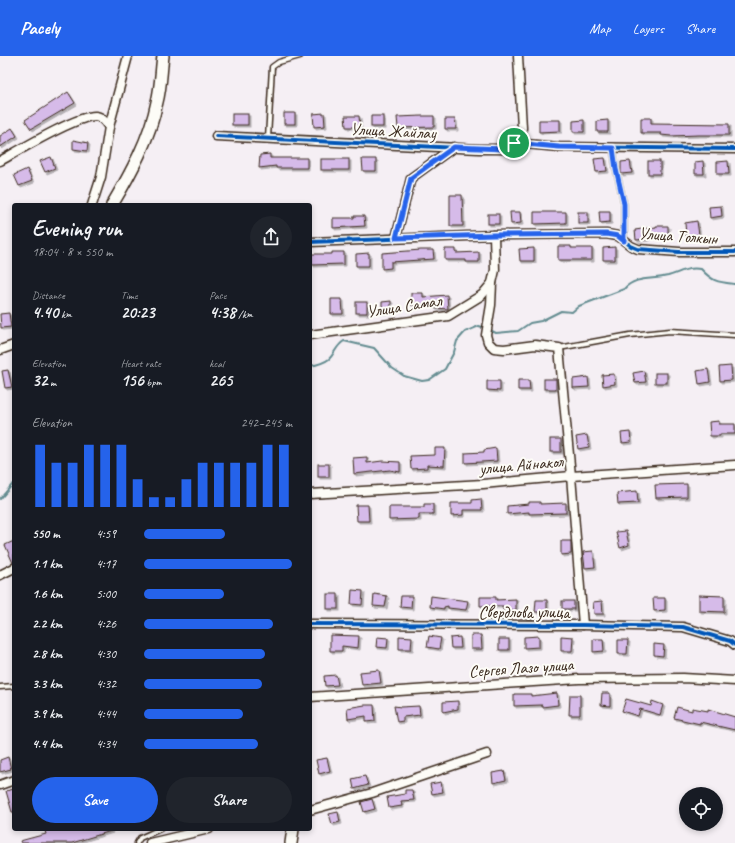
<!DOCTYPE html>
<meta charset="utf-8">
<style>
body{margin:0;font-family:Caveat,sans-serif;background:#20242c;color:#f1f3f6;height:100vh;display:flex;flex-direction:column;font-size:15px;white-space:nowrap}
*{box-sizing:border-box;margin:0}
p{font-size:13px;color:#9ea1a6}
.icon{flex:none;width:22px;height:22px;fill:none;stroke:currentColor;stroke-width:2;stroke-linecap:round;stroke-linejoin:round}
.map{position:relative;flex:1;overflow:hidden}
.side{position:absolute;left:12px;top:147px;width:300px;height:628px;display:flex;flex-direction:column;background:#171b24;border-radius:4px;box-shadow:0 2px 6px #0003}
.side>*{flex:none}
.fabs{position:absolute;left:679px;top:731px;display:grid;gap:8px}
.fabs a{display:grid;place-items:center;width:44px;height:44px;border-radius:50%;background:#171b24;box-shadow:0 2px 6px #0003;font-size:20px}
.pin{position:absolute;display:grid;place-items:center;width:34px;height:34px;color:#fff;margin:-17px;border:2px solid #fff;border-radius:50%;box-shadow:0 1px 4px #0007}
.round{display:grid;place-items:center;flex:none;width:42px;height:42px;border-radius:21px;background:#20242c}
.summary{display:flex;align-items:center;justify-content:space-between;height:68px;padding:0 20px}
h1{font-size:22px;font-weight:700;line-height:30px}
.figures{display:grid;grid-template-columns:repeat(3,1fr);gap:6px;height:68px;padding:4px 20px}
.figures div{display:grid;align-content:center}
.figures b{font-size:17px;font-weight:700}
.figures small{font-size:11px;font-weight:400}
.figures p{font-size:11px}
.chart{height:112px;padding:8px 20px}
.chart p{display:flex;justify-content:space-between}
.chart svg{width:100%;height:72px;margin-top:4px;stroke:#2563eb;stroke-width:6}
.cta{display:flex;gap:8px;margin-top:auto;padding:8px 20px}
.cta a{flex:1;height:46px;border-radius:24px;background:#2563eb;color:#fff;font-size:16px;font-weight:700;line-height:46px;text-align:center}
.cta a+a{background:#20242c;color:#f1f3f6}
ul{padding:0 20px;list-style:none;font-size:13px}
li{display:grid;grid-template-columns:64px 48px 1fr;align-items:center;height:30px}
li i{height:10px;border-radius:5px;background:#2563eb}
header{display:flex;align-items:center;gap:24px;box-sizing:border-box;height:56px;padding:0 20px;background:#2563eb;color:#fff}
header strong{font-size:19px}
nav{display:flex;gap:22px;margin-inline-start:auto;font-size:14px}
.map>svg:first-child{display:block}
</style>
<header>
<strong>Pacely</strong>
<nav><a>Map</a><a>Layers</a><a>Share</a></nav>
</header>
<div class="map">
<svg width="735" height="787" viewBox="0 0 735 787">
<defs>
<filter id="shadow"><feDropShadow dx="2" dy="2" stdDeviation="0" flood-color="#0004"/></filter>
</defs>
<rect width="100%" height="100%" fill="#f5eff4"/>
<filter id="ink" filterUnits="userSpaceOnUse"><feTurbulence type="fractalNoise" baseFrequency=".025" numOctaves="2"/><feDisplacementMap in="SourceGraphic" scale="8" xChannelSelector="R" yChannelSelector="G"/><feConvolveMatrix kernelMatrix="1 2 1 2 8 2 1 2 1" color-interpolation-filters="sRGB"/></filter>
<g filter="url(#ink)">
<g fill="none" stroke-linecap="round" stroke-linejoin="round">
<g stroke="#638c90" stroke-width="2">
<path d="M490,274l6,3 22,-2 12,-8 11,-2 20,-10 11,1 7,-6 45,-17c11,-13 28,-9 44,-13 14,-4 18,-9 33,-7 12,13 17,13 34,15"/>
<path d="M310,310c6,-1 14,-3 19,-7 6,-6 7,-13 15,-18l30,7 18,20 12,8 18,5 7,-1 16,-11 9,-17 3,-11 8,-9 14,-6 7,2"/>
<path d="M0,443l12,-14 2,-1"/>
</g>
</g>
<g fill="#d6bbe9" stroke="#3b2a1e" filter="url(#shadow)">
<path d="M68,36l7,11 -44,26 -6,-9z"/>
<rect x="284" y="57" width="11" height="11"/>
<path d="M324,57l1,13 -11,1 -1,-13z"/>
<rect x="232" y="58" width="16" height="11"/>
<path d="M345,60h14l1,11h-14z"/>
<rect x="371" y="60" width="12" height="11"/>
<path d="M422,60h12v11l-36,1 -1,-11z"/>
<path d="M641,62h10v5l78,1v11h-30l-28,1 -10,-1v-2h-20z"/>
<path d="M445,63h10l1,10h-11z"/>
<path d="M539,64h21v11l-21,1z"/>
<path d="M584,64v12h-11v-11z"/>
<path d="M608,64v12h-11v-11z"/>
<path d="M12,72l5,8 -17,11v-11z"/>
<path d="M73,84l15,3 -1,8 -14,-2z"/>
<path d="M270,98v4h37v10h-31v-2l-17,2 1,-13z"/>
<path d="M51,101l4,11 -10,4 -5,-11z"/>
<path d="M605,102l2,13 -11,1 -2,-13z"/>
<rect x="321" y="103" width="28" height="11"/>
<path d="M362,103h14v12h-13z"/>
<path d="M630,105l2,12 -11,1v-12z"/>
<rect x="648" y="105" width="12" height="13"/>
<path d="M703,105l1,13h-9v-12z"/>
<path d="M728,105l1,13h-12v-12z"/>
<path d="M27,113l5,12 -13,5 -5,-11z"/>
<path d="M450,139h12l1,31h-13z"/>
<path d="M721,150l1,10 -12,2 -1,-11z"/>
<path d="M599,155h11v11l-10,1z"/>
<path d="M510,156h10l1,11 -10,1z"/>
<path d="M534,156h32v11l-32,1z"/>
<rect x="578" y="156" width="10" height="11"/>
<rect x="488" y="158" width="11" height="10"/>
<path d="M354,160h10l1,10 -32,2v-10h21z"/>
<path d="M697,165l2,14 -13,1 -1,-13z"/>
<path d="M656,170h12v11h-21v2l-11,1 -1,-10 21,-3z"/>
<path d="M558,190h13v2h21v12h-34z"/>
<path d="M615,191v13h-12v-12z"/>
<path d="M534,192v13h-14l-1,-12z"/>
<path d="M445,193h11v4l23,-1v10h-13v-2h-21z"/>
<path d="M421,194h12l1,9 -43,3v6l-9,1v-16z"/>
<path d="M332,196h12v12l-32,1v-11h20z"/>
<path d="M369,197v13h-13v-12z"/>
<path d="M411,237h12v4l24,-2 1,14 -14,-1v-3h-23z"/>
<path d="M331,243h11l1,15h-12z"/>
<path d="M391,245v11h-9v-10z"/>
<rect x="356" y="246" width="11" height="11"/>
<path d="M9,257l2,14 -10,1 -1,-14z"/>
<path d="M731,310l1,14 -12,1 -1,-14z"/>
<path d="M708,313l2,13 -11,2 -2,-13z"/>
<path d="M8,314l4,17 -7,1 -3,-17z"/>
<path d="M644,315l2,11 -11,1 -2,-10z"/>
<rect x="655" y="317" width="12" height="10"/>
<path d="M614,318l1,10 -12,2 -1,-11z"/>
<path d="M588,321l1,10 -16,1v-9z"/>
<rect x="544" y="323" width="12" height="10"/>
<path d="M518,324h11l1,10h-12z"/>
<path d="M487,325h13v10l-13,-1z"/>
<path d="M719,365v3h16v10h-15v2h-10l-1,-14z"/>
<path d="M630,376l1,10 -9,1 -1,-10z"/>
<path d="M587,379l2,12 -11,2 -2,-12z"/>
<rect x="550" y="383" width="11" height="13"/>
<path d="M435,392h10l-1,18 -17,-1v3l-16,1 -1,-13 25,-1z"/>
<path d="M496,392l1,13 -32,2v-10l19,-1v-2z"/>
<path d="M367,401v6l15,-2 18,1v10l-10,-2 -36,4 -1,-16z"/>
<rect x="318" y="408" width="11" height="13"/>
<path d="M687,428v13l-31,1 -1,-13z"/>
<path d="M637,435l1,12 -20,1 -1,-11z"/>
<path d="M481,443l1,11h-19v5l-12,1v-13h21v-3z"/>
<path d="M529,446h11v2l26,-1v10l-37,1v-2l-22,2v-8l22,-2z"/>
<path d="M424,448h9v10h-14v5l-30,1v-13h35z"/>
<path d="M356,449h12l1,16h-12z"/>
<path d="M626,475l3,14 -9,3 -4,-16z"/>
<path d="M14,485v22h-1l-8,-18z"/>
<path d="M561,485h10v13l-10,1z"/>
<path d="M593,495l2,16 -10,1 -2,-16z"/>
<path d="M352,534l11,1 -1,14 -11,-1z"/>
<rect x="327" y="538" width="11" height="15"/>
<path d="M374,538l13,2 -2,11 -12,-1z"/>
<path d="M699,539l25,1v16l-25,-1z"/>
<path d="M401,540h11l-1,12 -11,-1z"/>
<path d="M431,540l37,5 -2,9 -18,-2v-2l-4,1v2l-14,-2z"/>
<path d="M480,541h16v3l20,-1v11h-13v-4h-23z"/>
<path d="M653,542h12v12l-11,1z"/>
<path d="M536,544h11v12h-12z"/>
<rect x="562" y="545" width="12" height="8"/>
<path d="M602,545l1,13h-9l-1,-12z"/>
<path d="M330,579l29,1 -1,12 -16,-2v5h-12z"/>
<path d="M471,579h10l1,14h-11z"/>
<path d="M399,580l13,1 -1,12h-12z"/>
<path d="M429,580l12,2 -2,11 -12,-2z"/>
<path d="M539,580v11l-15,1v-11z"/>
<path d="M561,580l12,1 -1,14h-11z"/>
<path d="M377,581l11,1 -1,10 -11,-1z"/>
<path d="M460,581l1,11h-10l-1,-10z"/>
<rect x="499" y="583" width="10" height="11"/>
<path d="M593,583h10l1,12 -11,1z"/>
<path d="M618,584h10l-1,14h-9z"/>
<path d="M654,588l10,1 -1,11 -9,-1z"/>
<path d="M379,614l2,13 -19,2 -2,-13z"/>
<path d="M336,619l2,10 -13,1 -1,-10z"/>
<path d="M557,637l1,12 -16,2v-2l-28,1v-12h17v2z"/>
<path d="M602,637h8v13l-9,-1z"/>
<path d="M570,639h10v20h-11z"/>
<path d="M626,643l25,7 1,-5 11,4 -3,10 -20,-6 -2,7 -16,-5z"/>
<path d="M458,645v8l-15,3v-10z"/>
<path d="M365,649h9l1,16 -9,1v-6l-18,3 -1,-11z"/>
<path d="M394,650l7,1 18,-1 1,9 -17,2v4l-6,1z"/>
<path d="M677,651l15,4v-3l16,3v-2l27,8v13l-35,-8v2l-26,-6z"/>
<path d="M8,701l3,12 -11,3v-12z"/>
<path d="M327,702l3,13 -11,3 -3,-14z"/>
<path d="M504,715l2,9 -13,3 -1,-10z"/>
<path d="M365,720l3,9 -14,4 -2,-10z"/>
<path d="M441,726l2,10 -11,2 -2,-10z"/>
<path d="M14,733v23h-2l-6,-21z"/>
<path d="M405,734h7l2,10 -13,1 1,5 -13,2 -2,-11 18,-3z"/>
<path d="M372,743l3,10 -11,3 -3,-10z"/>
<path d="M338,756l2,10 -8,2 -3,-10z"/>
<path d="M53,773h57l1,2 -39,12h-51l-1,-2 26,-7 -1,-3z"/>
</g>
<g fill="none" stroke-linecap="round" stroke-linejoin="round">
<defs>
<g id="service">
<path d="M268,82l4,-71 7,-5 21,-6"/>
<path d="M613,92l3,21 8,35v36"/>
<path d="M559,292l71,-13 40,-4 65,4"/>
<path d="M0,631l14,-1"/>
<path d="M137,787l3,-5 20,-9"/>
</g>
<g id="minor">
<path d="M216,80l263,13h24l11,-6 45,4 176,2"/>
<path d="M514,87l7,-6 1,-9 -4,-72"/>
<path d="M0,105c18,-10 76,-45 95,-45 7,0 10,6 14,11"/>
<path d="M92,149l9,-28 8,-50 19,-71"/>
<path d="M396,182l15,-60 43,-31"/>
<path d="M310,186l184,-7 112,-1 12,2 13,10 7,3 41,3h56"/>
<path d="M492,227l-1,22 -5,30 2,7 6,6 10,1 31,-4 24,3 12,128 12,149"/>
<path d="M310,279l138,-19 34,-21 10,-12 3,-13 -1,-35"/>
<path d="M0,294l14,-5"/>
<path d="M310,438l173,-10 88,-8 164,-11"/>
<path d="M0,519l14,-7"/>
<path d="M310,568l273,1 100,2 47,14 5,4"/>
<path d="M310,641l269,-18 104,-1 52,3"/>
<path d="M0,729l14,-5"/>
<path d="M310,754l62,-17 115,-39"/>
<path d="M150,787l59,-14"/>
</g>
<g id="secondary">
<path d="M112,149c19,-32 38,-67 45,-103 4,-15 4,-31 6,-46"/>
<path d="M291,787l2,-14"/>
</g>
</defs>
<use href="#service" stroke="#3b2a1e" stroke-width="7"/>
<use href="#minor" stroke="#3b2a1e" stroke-width="11"/>
<use href="#secondary" stroke="#3b2a1e" stroke-width="14"/>
<use href="#service" stroke="#fdfcf7" stroke-width="4"/>
<use href="#minor" stroke="#fdfcf7" stroke-width="8"/>
<use href="#secondary" stroke="#fdfcf7" stroke-width="11"/>
<defs>
<g id="cycleway">
<path d="M216,80l263,13h24l11,-6 45,4 176,2"/>
<path d="M310,186l184,-7 112,-1 12,2 13,10 7,3 41,3h56"/>
<path d="M310,568l273,1 100,2 47,14 5,4"/>
</g>
</defs>
<use href="#cycleway" stroke="#fdfcf7" stroke-width="6"/>
<use href="#cycleway" stroke="#0057b8" stroke-width="4"/>
</g>
</g>
<g fill="none" stroke-linecap="round" stroke-linejoin="round" filter="url(#ink)">
<defs>
<path id="route" d="M514,87l45,4 54,1 3,21 8,35v37l-6,-5 -12,-2 -112,1 -98,3 15,-60 43,-31 49,2z"/>
</defs>
<use href="#route" stroke="#fff" stroke-width="8"/>
<use href="#route" stroke="#2563eb" stroke-width="5"/>
</g>
<g text-anchor="middle" dominant-baseline="central" stroke-width="4" stroke-linejoin="round" paint-order="stroke">
<g font-size="17" fill="#3b2a1e" stroke="#fdfcf7">
<text transform="translate(393 75) rotate(3)">Улица Жайлау</text>
<text transform="translate(678 180) rotate(4)">Улица Толкын</text>
<text transform="translate(404 250) rotate(-9)">Улица Самал</text>
<text transform="translate(521 409) rotate(-5)">улица Айнакол</text>
<text x="524" y="556">Свердлова улица</text>
<text transform="translate(521 612) rotate(-4)">Сергея Лазо улица</text>
</g>
</g>
</svg>
<div class="fabs">
<a><svg class="icon" aria-label="locate" viewBox="0 0 24 24"><circle cx="12" cy="12" r="6"/><path d="M12 2v4M12 18v4M2 12h4M18 12h4"/></svg></a>
</div>
<div class="pin" style="left:514px;top:87px;background:#1e9e55"><svg class="icon" aria-label="arrive" viewBox="0 0 24 24"><path d="M6 21V4h12l-3 4 3 4H6"/></svg></div>
<section class="side">
<div class="summary"><div><h1>Evening run</h1><p>18:04 · 8 × 550 m</p></div><a class="round"><svg class="icon" aria-label="share" viewBox="0 0 24 24"><path d="M12 15V3M7 8l5-5 5 5M5 13v7h14v-7"/></svg></a></div>
<div class="figures">
<div><p>Distance</p><b>4.40<small> km</small></b></div>
<div><p>Time</p><b>20:23</b></div>
<div><p>Pace</p><b>4:38<small> /km</small></b></div>
</div>
<div class="figures">
<div><p>Elevation</p><b>32<small> m</small></b></div>
<div><p>Heart rate</p><b>156<small> bpm</small></b></div>
<div><p>kcal</p><b>265</b></div>
</div>
<div class="chart"><p><span>Elevation</span>242–245 m</p>
<svg viewBox="0 0 160 44" preserveAspectRatio="none"><path d="M5 44V6M15 44V17M25 44V17M35 44V6M45 44V6M55 44V6M65 44V27M75 44V38M85 44V38M95 44V27M105 44V17M115 44V17M125 44V17M135 44V17M145 44V6M155 44V6"/></svg>
</div>
<ul>
<li><b>550 m</b>4:59<i style="width:55%"></i></li>
<li><b>1.1 km</b>4:17<i style="width:100%"></i></li>
<li><b>1.6 km</b>5:00<i style="width:54%"></i></li>
<li><b>2.2 km</b>4:26<i style="width:87%"></i></li>
<li><b>2.8 km</b>4:30<i style="width:82%"></i></li>
<li><b>3.3 km</b>4:32<i style="width:80%"></i></li>
<li><b>3.9 km</b>4:44<i style="width:67%"></i></li>
<li><b>4.4 km</b>4:34<i style="width:77%"></i></li>
</ul>
<div class="cta"><a>Save</a><a>Share</a></div>
</section>
</div>
